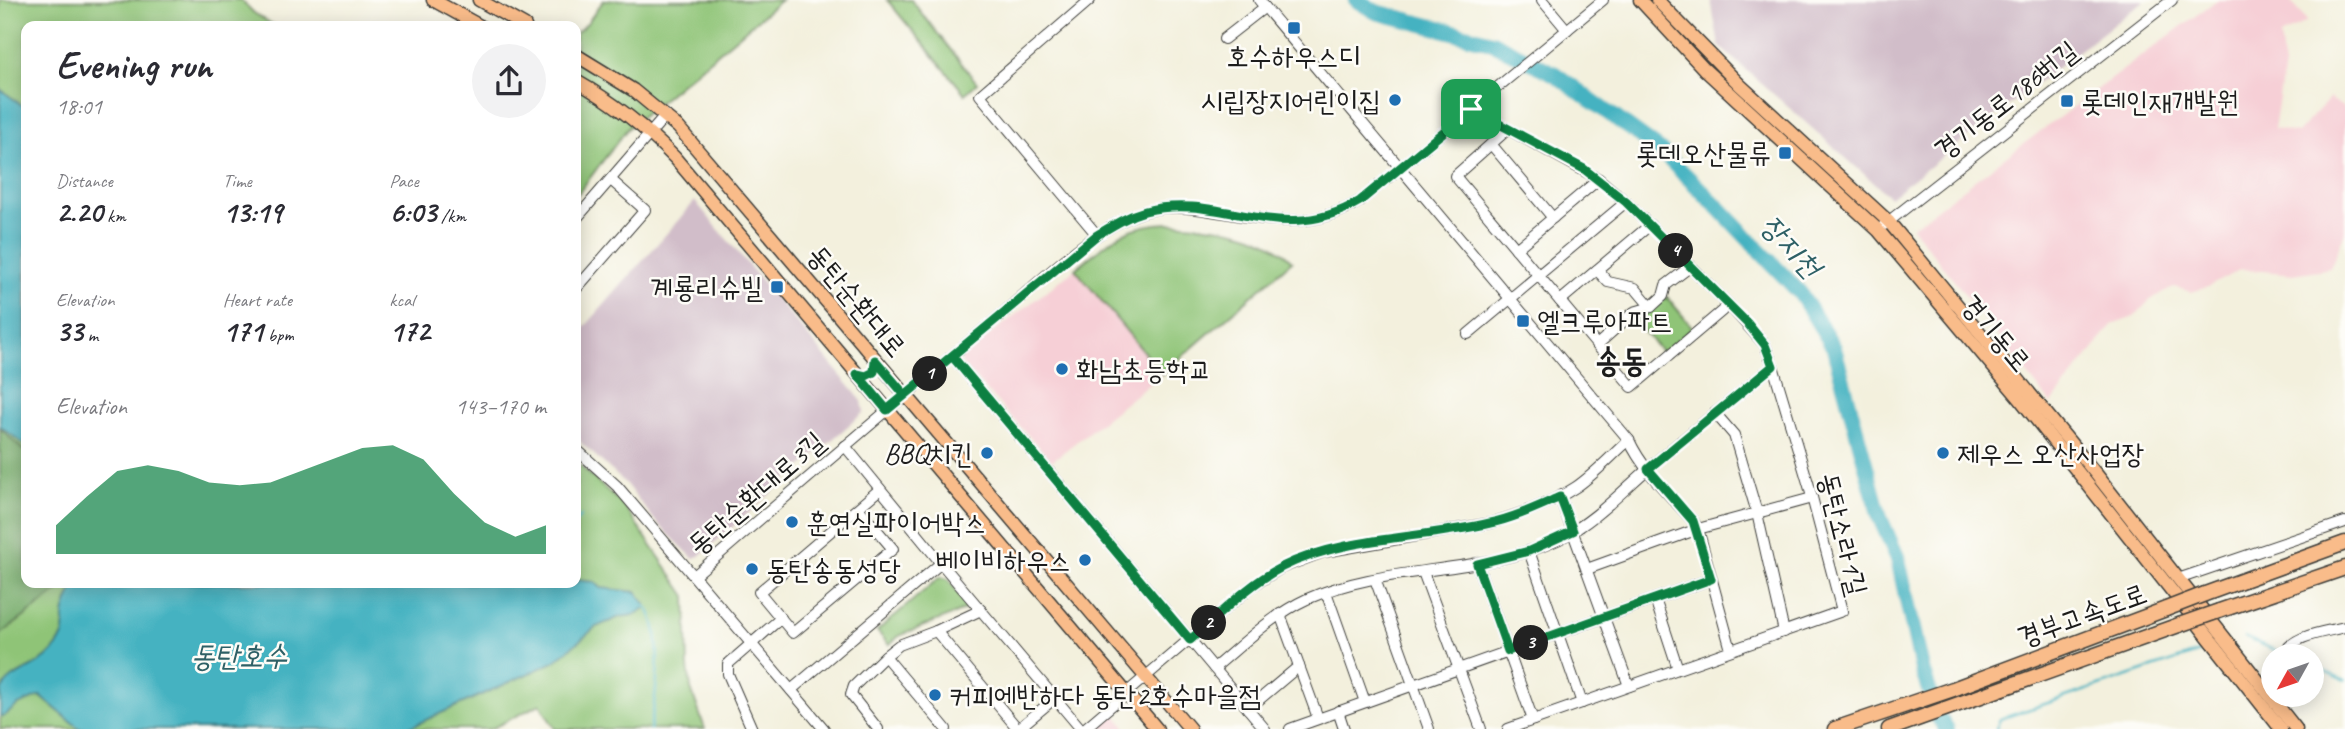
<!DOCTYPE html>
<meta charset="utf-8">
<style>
body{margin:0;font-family:Caveat,"Poor Story",sans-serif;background:#f2f2f3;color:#2b2b33;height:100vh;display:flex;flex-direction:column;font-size:26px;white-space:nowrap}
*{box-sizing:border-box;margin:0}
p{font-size:23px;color:#7c7c81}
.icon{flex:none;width:38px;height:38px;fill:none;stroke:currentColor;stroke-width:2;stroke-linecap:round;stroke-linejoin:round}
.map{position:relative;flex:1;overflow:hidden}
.details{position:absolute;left:21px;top:21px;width:560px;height:567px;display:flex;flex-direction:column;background:#fff;border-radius:14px;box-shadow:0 4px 18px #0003}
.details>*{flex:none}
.needle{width:46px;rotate:230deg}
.fabs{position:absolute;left:2261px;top:644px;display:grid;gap:14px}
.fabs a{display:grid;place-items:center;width:63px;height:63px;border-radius:50%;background:#fff;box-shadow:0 4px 18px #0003;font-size:35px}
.pin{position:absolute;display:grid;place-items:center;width:60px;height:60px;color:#fff;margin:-30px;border-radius:14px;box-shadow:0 4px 10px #0006}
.km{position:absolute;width:35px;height:35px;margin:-18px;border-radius:50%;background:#222;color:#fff;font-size:19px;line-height:35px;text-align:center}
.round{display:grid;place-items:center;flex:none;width:74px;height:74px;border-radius:37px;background:#f2f2f3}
.summary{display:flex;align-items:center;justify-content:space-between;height:119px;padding:0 35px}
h1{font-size:38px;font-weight:700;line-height:52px}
.metrics{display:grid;grid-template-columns:repeat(3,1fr);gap:10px;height:119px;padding:7px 35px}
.metrics div{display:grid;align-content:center}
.metrics b{font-size:30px;font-weight:700}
.metrics small{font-size:19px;font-weight:400}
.metrics p{font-size:19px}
.chart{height:196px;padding:14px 35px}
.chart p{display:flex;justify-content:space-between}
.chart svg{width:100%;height:126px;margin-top:7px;fill:#0b8043;opacity:.7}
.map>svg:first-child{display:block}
</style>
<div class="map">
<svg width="2345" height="729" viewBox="0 0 2345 729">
<rect width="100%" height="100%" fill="#fdfcf7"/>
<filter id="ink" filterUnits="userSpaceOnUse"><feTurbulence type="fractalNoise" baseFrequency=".0143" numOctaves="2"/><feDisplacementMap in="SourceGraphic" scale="14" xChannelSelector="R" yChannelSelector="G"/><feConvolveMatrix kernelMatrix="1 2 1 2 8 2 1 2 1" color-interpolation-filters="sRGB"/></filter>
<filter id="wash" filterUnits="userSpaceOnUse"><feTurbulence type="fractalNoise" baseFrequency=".00686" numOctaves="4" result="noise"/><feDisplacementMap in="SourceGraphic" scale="28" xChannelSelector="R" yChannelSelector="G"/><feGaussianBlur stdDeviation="1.57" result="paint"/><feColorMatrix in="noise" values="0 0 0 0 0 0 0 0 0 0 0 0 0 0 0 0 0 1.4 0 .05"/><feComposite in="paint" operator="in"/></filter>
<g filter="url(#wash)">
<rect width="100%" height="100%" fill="#f3f0dd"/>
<g fill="#f6cfd6">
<path d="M2217,0h73l17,21 -27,15 4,30 -10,63 23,4 33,-35 15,11v123l-15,36 -36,6 -53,-5 -33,18 -17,5 -17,-5 -11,5 -14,9 -15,16 -22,8 -61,79 -139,-177z"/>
<path d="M1075,269l87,105 -110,87 -90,-97 -1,-7z"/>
<path d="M1113,712l14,17h-33z"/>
</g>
<g fill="#d1bdc9">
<path d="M1711,0h434l-255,197 -171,-151z"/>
<path d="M695,201l167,200 2,11 -165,144 -6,2 -36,-35 -32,-40 -49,-45v-101z"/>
</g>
<g fill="#8fc477" stroke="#56704a" stroke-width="2">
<path d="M0,0h241l13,13 21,13h-249v557h550v-121l48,44 62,90 2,71 3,22 14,40h-150l-15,-25 -49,25h-491z"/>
<path d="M604,0h177l-153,128 -52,68v-163l11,-10z"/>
<path d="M887,0h24l66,83 -12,11z"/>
<path d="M1169,223c41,2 93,6 123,38l-130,113 -87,-105c35,-28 47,-44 94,-46z"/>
<path d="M1667,297l26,31 -31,25 -29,-35z"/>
<path d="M940,577l8,2 19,26 -3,5 -65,26 -10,9 -12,-14z"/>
</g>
<path fill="#73aa68" stroke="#486342" stroke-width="2" d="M0,428l26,25v130h43l-69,52z"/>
<g fill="#45b2c1" stroke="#30676e" stroke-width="2">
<path d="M0,89l26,19v338l-26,-20z"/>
<path d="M576,580l19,2 6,6 36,4 10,15 -13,8 -14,2 -24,10 -42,35 -148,67h-326l-40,-33 -22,9 -15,12 -3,-1c0,-8 0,-21 2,-27 14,-23 46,-19 61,-54 3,-6 0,-14 1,-21 2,-12 8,-21 12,-31h500z"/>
</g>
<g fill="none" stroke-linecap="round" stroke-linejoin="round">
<g stroke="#45b2c1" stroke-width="2.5">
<path d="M576,521l5,-5"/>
<path d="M644,606l3,1c18,27 9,90 3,122"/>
<path d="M2244,637l45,19"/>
<path d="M2312,666l33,14"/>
<path d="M1996,729l4,-10 200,-67"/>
</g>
<path stroke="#45b2c1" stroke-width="16" d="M1356,0l20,12 116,30 63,32 106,77 58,57 81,85 34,55 46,170 18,41 24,110 16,48 9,12"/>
</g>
</g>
<g filter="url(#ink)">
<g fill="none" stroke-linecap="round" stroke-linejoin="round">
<defs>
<g id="minor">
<path d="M1090,0l-110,95 117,140"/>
<path d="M1259,0l370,440c14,31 42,56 64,81l5,8 33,121"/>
<path d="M1542,0l25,30"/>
<path d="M1224,39l41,-32"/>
<path d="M1471,109l37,20"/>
<path d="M1508,129l91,50 27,23 103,103 -97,82 -177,-211z"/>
<path d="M1491,144l62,74"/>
<path d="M576,219l90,-104"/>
<path d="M1884,225l288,-225"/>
<path d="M1516,249l83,-70"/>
<path d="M1597,270l11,12 27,6 16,19"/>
<path d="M576,289l69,-79 -34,-30"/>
<path d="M1560,301l90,-76"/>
<path d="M1729,305l36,40 8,21"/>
<path d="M1468,334l158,-132"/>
<path d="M1597,345l37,-33 17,-5 12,-11 3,-11 25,-19"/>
<path d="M952,356l313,373"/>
<path d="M1715,413l19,22 23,78 27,119"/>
<path d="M845,446l96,117"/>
<path d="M576,449l41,37 207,243"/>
<path d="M1560,497l69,189"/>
<path d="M858,508l35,41 -100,84 -34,-41c41,-34 81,-69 121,-103"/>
<path d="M1529,551l53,152"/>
<path d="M1477,564l56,156"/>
<path d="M1587,569l111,-40 114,-31"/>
<path d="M1423,572l58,157"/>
<path d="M694,576c102,-88 204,-176 308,-262 39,-33 92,-87 141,-102 21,-7 46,-5 68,-1 56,8 98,21 149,-10l243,-201"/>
<path d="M1375,579l54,150"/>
<path d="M2178,579l167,-57"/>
<path d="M1326,592l39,110"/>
<path d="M1655,599l23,70"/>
<path d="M1280,614l38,104"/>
<path d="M936,631l45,-21"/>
<path d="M2283,656c7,-21 43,-24 62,-29"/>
<path d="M1214,668c29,-24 58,-53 93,-69 80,-36 172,-22 252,-60 36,-18 61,-46 91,-72 40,-34 82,-67 123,-101l36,120 33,125 -334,118"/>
<path d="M791,690l150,-127 140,166"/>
<path d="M1248,709l51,-43"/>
<path d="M1338,711l6,18"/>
<path d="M752,729l-24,-55v-10l53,-46"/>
<path d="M878,729l-27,-34 3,-9 31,-30"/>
<path d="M946,729l-61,-73 14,-11 37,-14 82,98"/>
<path d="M1018,729l37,-31"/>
<path d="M1084,729l168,-143 29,-18 43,-16 167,-29c29,-9 59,-19 85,-36 19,-13 36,-32 53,-47"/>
<path d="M1290,729l421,-150"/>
</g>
<g id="major">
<path d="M433,0l47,26"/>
<path d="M479,0l46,26"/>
<path d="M1640,0l64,69 174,161 143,170 260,329"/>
<path d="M1657,0l83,85 149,137 207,252 200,255"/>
<path d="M576,55l57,35 45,37 512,602"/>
<path d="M576,81c37,21 69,46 99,77l482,571"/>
</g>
<g id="highway">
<path d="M2205,594l140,-51"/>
<path d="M2219,611l126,-43"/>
<path d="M1835,729l118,-40 213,-80"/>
<path d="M1889,729l290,-104"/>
</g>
</defs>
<use href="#minor" stroke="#3c3c39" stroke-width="12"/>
<use href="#major" stroke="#3c3c39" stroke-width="15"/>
<use href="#highway" stroke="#3c3c39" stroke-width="17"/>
<use href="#minor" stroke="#fff" stroke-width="10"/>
<use href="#major" stroke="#f9bc8a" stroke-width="12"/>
<use href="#highway" stroke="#f9bc8a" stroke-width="14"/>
<defs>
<g id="highway-bridge">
<path d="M2166,609l39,-15"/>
<path d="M2179,625l40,-14"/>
</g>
</defs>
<use href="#highway-bridge" stroke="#3c3c39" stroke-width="17" stroke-linecap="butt"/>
<use href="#highway-bridge" stroke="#f9bc8a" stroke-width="14"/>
</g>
</g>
<g fill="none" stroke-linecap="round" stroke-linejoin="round" filter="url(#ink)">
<defs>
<path id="route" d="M1471,109l-111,92c-81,48 -138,-10 -215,10 -18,5 -33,15 -48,24 -64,54 -128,107 -192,160l-30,-35 -1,12 -8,4 -9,-2 30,36 65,-54 238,284c29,-25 57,-55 92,-73 63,-31 140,-28 208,-44 24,-5 47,-16 70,-26l13,34 -44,20 -52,13 31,87 203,-72 -18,-58 -45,-52 125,-103 -8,-21 -17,-21 -122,-122 -42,-33 -113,-60"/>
</defs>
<use href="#route" stroke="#fff" stroke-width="14"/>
<use href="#route" stroke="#0b8043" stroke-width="9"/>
</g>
<g fill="#1f6fb2" stroke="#fdfcf7" stroke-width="2.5">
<rect x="1287" y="21" width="14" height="14" rx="3.5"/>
<circle cx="1395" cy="100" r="7"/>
<rect x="2060" y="94" width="14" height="14" rx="3.5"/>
<rect x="1778" y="146" width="14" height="14" rx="3.5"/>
<rect x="770" y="280" width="14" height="14" rx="3.5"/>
<rect x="1516" y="314" width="14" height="14" rx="3.5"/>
<circle cx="1062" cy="369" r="7"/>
<circle cx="987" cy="453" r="7"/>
<circle cx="1943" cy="453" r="7"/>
<circle cx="792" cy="522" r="7"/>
<circle cx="1085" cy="560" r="7"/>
<circle cx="752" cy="569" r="7"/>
<circle cx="935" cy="695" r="7"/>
</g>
<g text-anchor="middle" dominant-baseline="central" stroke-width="5" stroke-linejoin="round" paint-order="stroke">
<g font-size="28" fill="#1c1c1c" stroke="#fdfcf7" text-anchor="start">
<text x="1294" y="56" text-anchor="middle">호수하우스디</text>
<text x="1381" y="100" text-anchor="end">시립장지어린이집</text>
<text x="2081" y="101">롯데인재개발원</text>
<text x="1771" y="153" text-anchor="end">롯데오산물류</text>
<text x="763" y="287" text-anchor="end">계룡리슈빌</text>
<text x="1537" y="321">엘크루아파트</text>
<text x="1076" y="369">화남초등학교</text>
<text x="973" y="453" text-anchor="end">BBQ치킨</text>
<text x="1957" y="453">제우스 오산사업장</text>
<text x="806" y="522">훈연실파이어박스</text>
<text x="1071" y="560" text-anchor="end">베이비하우스</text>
<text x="766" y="569">동탄송동성당</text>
<text x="949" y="695">커피에반하다 동탄2호수마을점</text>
</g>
<g font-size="28" fill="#1c1c1c" stroke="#fdfcf7">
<text transform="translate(2006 100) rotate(-38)">경기동로186번길</text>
<text transform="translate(857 301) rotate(50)">동탄순환대로</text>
<text transform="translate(1996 333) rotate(50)">경기동로</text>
<text transform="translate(756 493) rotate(-41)">동탄순환대로3길</text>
<text transform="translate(1843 534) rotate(76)">동탄소라1길</text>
<text transform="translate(2082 615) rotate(-20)">경부고속도로</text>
</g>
<g font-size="30" font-style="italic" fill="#2e6066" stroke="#fdfcf7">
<text transform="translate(1791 246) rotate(47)">장지천</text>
<text x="239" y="656">동탄호수</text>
</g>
<g font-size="32" font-weight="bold" fill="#1c1c1c" stroke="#fdfcf7">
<text x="1621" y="360">송동</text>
</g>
</g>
</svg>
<div class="fabs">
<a><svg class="needle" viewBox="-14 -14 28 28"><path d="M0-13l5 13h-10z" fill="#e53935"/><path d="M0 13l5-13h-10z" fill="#7c7c81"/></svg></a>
</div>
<div class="pin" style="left:1471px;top:109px;background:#1e9e55"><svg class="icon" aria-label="arrive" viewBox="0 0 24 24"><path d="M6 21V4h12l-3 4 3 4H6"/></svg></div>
<b class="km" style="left:930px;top:374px">1</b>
<b class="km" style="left:1209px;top:623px">2</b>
<b class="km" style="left:1531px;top:643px">3</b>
<b class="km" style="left:1676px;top:251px">4</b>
<section class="details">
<div class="summary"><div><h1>Evening run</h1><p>18:01</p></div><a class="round"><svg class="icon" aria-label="share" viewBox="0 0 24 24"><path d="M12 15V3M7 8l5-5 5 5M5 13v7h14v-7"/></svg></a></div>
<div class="metrics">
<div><p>Distance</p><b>2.20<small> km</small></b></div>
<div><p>Time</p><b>13:19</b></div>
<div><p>Pace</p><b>6:03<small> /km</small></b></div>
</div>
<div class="metrics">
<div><p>Elevation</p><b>33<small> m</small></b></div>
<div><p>Heart rate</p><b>171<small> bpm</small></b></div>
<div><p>kcal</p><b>172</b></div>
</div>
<div class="chart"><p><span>Elevation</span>143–170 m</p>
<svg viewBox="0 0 160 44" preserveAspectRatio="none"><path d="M0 44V34L10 24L20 15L30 13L40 15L50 19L60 20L70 19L80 15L90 11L100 7L110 6L120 11L130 23L140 33L150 38L160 34V44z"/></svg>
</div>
</section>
</div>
